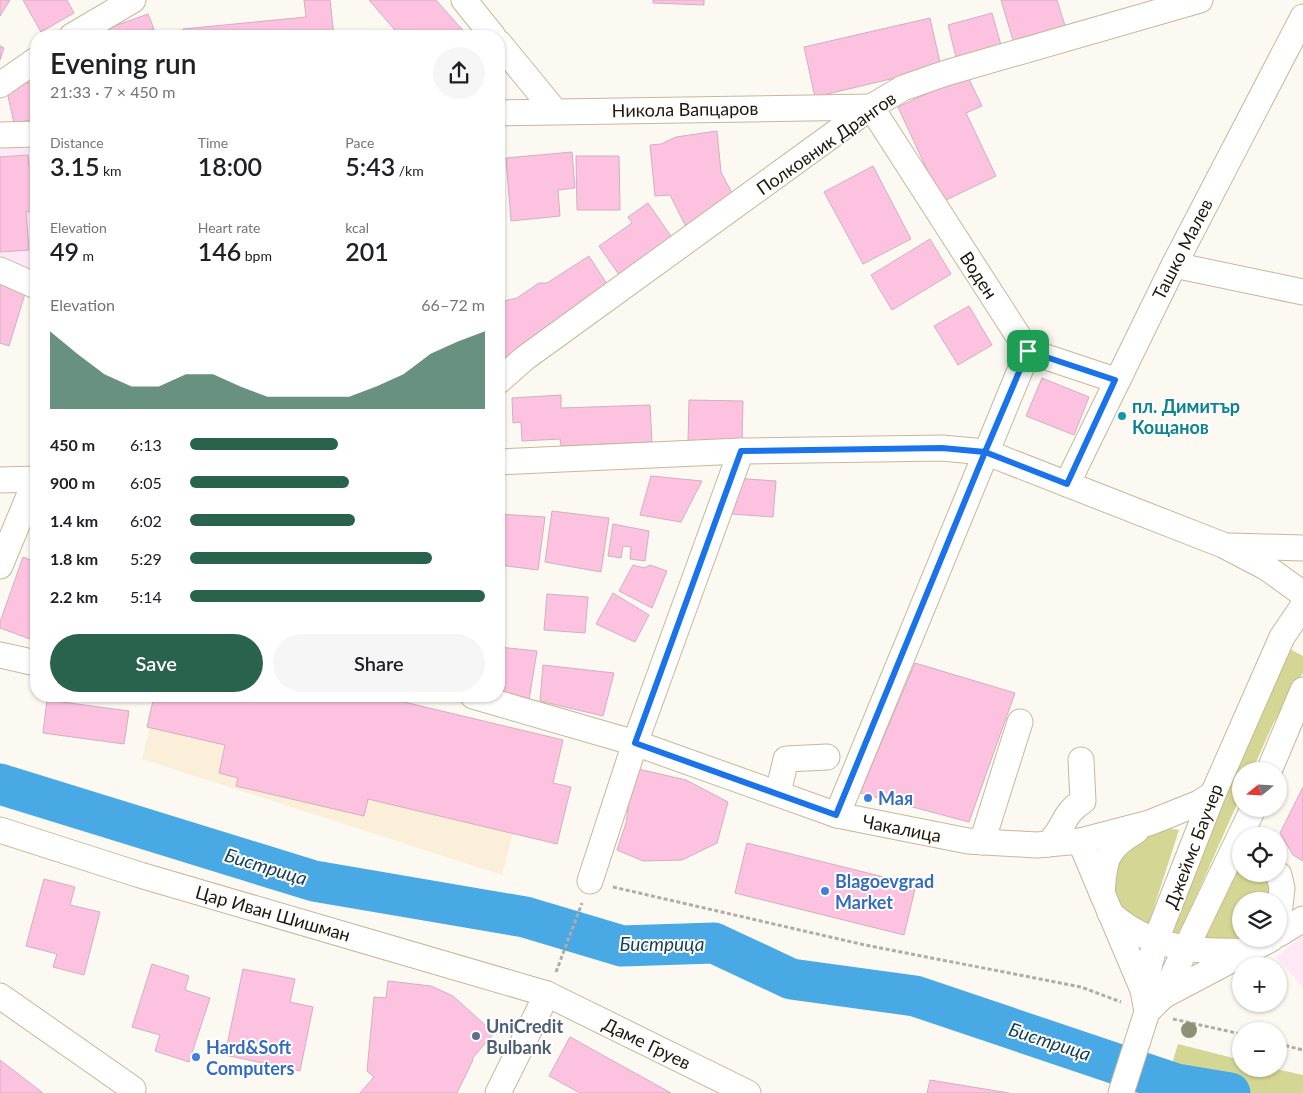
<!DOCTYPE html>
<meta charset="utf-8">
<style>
body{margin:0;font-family:Lato,sans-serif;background:#f6f6f6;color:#202124;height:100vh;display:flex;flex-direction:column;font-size:19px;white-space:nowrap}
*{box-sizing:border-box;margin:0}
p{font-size:16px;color:#757577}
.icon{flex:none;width:28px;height:28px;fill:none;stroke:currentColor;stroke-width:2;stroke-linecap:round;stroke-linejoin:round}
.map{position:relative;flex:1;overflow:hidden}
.sheet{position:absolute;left:30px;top:30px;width:475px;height:672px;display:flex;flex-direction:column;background:#fff;border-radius:20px;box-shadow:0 1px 4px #0004}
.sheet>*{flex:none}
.needle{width:32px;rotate:252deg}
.buttons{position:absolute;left:1232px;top:762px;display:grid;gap:10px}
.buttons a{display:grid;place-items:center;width:55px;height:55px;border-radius:50%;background:#fff;box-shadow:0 1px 4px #0004;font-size:25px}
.pin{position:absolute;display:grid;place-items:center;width:42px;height:42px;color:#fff;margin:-21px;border-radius:10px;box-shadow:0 2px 8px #0006}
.round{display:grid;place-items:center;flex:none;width:52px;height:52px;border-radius:26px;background:#f6f6f6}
.summary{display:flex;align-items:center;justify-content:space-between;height:85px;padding:0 20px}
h1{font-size:28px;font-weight:600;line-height:38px}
.stats{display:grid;grid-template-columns:repeat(3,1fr);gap:8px;height:85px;padding:5px 20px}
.stats div{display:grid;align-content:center}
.stats b{font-size:25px;font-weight:600}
.stats small{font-size:14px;font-weight:400}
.stats p{font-size:14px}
.chart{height:140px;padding:10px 20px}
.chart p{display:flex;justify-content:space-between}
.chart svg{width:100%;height:90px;margin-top:5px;fill:#29634d;opacity:.7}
.action{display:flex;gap:10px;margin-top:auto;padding:10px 20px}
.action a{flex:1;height:58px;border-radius:30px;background:#29634d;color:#fff;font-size:20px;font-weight:600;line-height:58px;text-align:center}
.action a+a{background:#f6f6f6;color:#202124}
ul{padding:0 20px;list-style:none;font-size:16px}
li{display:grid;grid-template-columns:80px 60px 1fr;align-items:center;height:38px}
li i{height:12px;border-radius:6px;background:#29634d}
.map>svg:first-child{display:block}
</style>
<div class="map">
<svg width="1303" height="1093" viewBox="0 0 1303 1093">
<rect width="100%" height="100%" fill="#fcf9f3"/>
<path fill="#fcefd9" d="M157,696l380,49 -35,130 -360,-116z"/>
<g fill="#ffe8f5">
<path d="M36,134v152l-36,-16v-135z"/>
<path d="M1303,935v53l-27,-31z"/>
</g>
<g fill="#d4d794">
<path d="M1286,647l17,9v17l-30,51 -21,47h-11v24l-61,138 -3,4h-4l-1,-11z"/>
<path d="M1167,828l12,2 -32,99 -20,-11 -13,-25 4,-38 9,-11z"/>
<path d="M1241,851v23h28l3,27h-31v38l-39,3z"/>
<path d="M1178,1044l63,16v9h35l27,6v18h-140z"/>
</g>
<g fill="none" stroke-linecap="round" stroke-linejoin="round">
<path stroke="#48a9e5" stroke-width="41" d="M0,784l314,97 211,36 97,29 92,-3 77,36 124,17 261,88 54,9"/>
</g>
<g fill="#fcc2df" stroke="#d1b0c0">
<path d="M0,0h10l-10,16z"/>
<path d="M23,0h44l7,13 -33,19z"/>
<path d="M304,0h26l4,36h-150l-1,-7 123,-12z"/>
<path d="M369,0h67l31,35 -67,1z"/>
<path d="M653,0h51v5l-51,-2z"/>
<path d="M1001,0h56l10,32 -52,15z"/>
<path d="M992,13l11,39 -45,13 -10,-40z"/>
<path d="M148,14l6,15 -8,3 1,4h-51l-1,-3z"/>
<path d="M930,18l11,49 -126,30 -11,-50z"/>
<path d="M0,46l4,2 -4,12z"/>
<path d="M967,75l15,31 -16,7 30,63 -54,26 -44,-95z"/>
<path d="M36,81v38l-22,4 -8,-36z"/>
<path d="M717,131l4,41 15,29 -51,24 -15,-30 -15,1 -5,-51 11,-1 15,-7z"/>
<path d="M572,152l3,36 -17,2 2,26 -49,5 -5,-63z"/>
<path d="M28,155l1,10h7v46l-10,1 3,38 -29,2v-95z"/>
<path d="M576,156h43l1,54h-43z"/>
<path d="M873,166l38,73 -48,25 -39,-72z"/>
<path d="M648,203l27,39 -53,37 -23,-33 33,-23 -4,-6z"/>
<path d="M930,239l21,35 -59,36 -21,-35z"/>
<path d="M589,256l23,36 -98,65h-15l4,-4 -4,1v-52l18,-4 22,-15h8z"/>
<path d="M0,276l28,8 -19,62 -9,-3z"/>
<path d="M969,306l23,39 -34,20 -24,-39z"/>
<path d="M1042,378l47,19 -15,38 -48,-19z"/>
<path d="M561,395v13l89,-3 2,37 -91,4 -1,-7 -38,2 -1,-19 -8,1 -1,-25z"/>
<path d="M689,400l54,1 -1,43 -54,-1z"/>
<path d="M651,476l51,5 -21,41 -41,-7z"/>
<path d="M734,478l42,3 -3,36 -42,-3z"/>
<path d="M552,511l57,7 -8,54 -56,-10z"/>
<path d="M499,514l46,3 -7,53 -39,-5z"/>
<path d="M613,524l36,7 -4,30 -15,-2 1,-12 -8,-1 -2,12 -13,-2z"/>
<path d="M23,557l13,5v60l-6,17 -30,-11v-6z"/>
<path d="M633,565l11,3 6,-3 17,6 -15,37 -33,-17z"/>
<path d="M613,593l36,22 -14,27 -39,-18z"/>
<path d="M547,594l41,3 -3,36 -41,-3z"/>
<path d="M499,647l38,4 -8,49 -30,-8z"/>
<path d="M915,663l100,30 -46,129 -109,-29z"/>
<path d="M543,665l71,8 -11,43 -63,-15z"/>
<path d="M154,696h225l184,44 -10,43 18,4 -14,57 -189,-45 -4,17 -128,-30 2,-8 -19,-5 6,-28 -78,-18z"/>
<path d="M47,700l82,11 -5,33 -81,-11z"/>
<path d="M634,768l52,12 42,22 -11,41 -35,17 -39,1 -26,-11 9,-27z"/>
<path d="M1303,787v74l-10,-6 -13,-22z"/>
<path d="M747,843l169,42 -12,50 -169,-42z"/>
<path d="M44,879l31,8 -5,18 30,7 -16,63 -31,-8 4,-13 -31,-8z"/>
<path d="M152,964l37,12 -4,14 25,8 -21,64 -34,-11 5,-16 -28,-8z"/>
<path d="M243,969l52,10 -5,23 23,5 -13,64 -75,-16z"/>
<path d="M388,981l43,5 22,10 41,37 -22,26 1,1 -16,33h-97l14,-16 -7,-6 7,-74 12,1z"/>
<path d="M570,1037l101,56h-91l-31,-17z"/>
<path d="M0,1060l43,33h-43z"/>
<path d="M930,1080l79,13h-82z"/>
</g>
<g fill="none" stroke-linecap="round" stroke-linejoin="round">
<defs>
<g id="minor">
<path d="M464,0l29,36"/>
<path d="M72,36l61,-36"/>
<path d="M499,43l55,67"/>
<path d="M0,85l36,-25"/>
<path d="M499,113l372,-6 157,244"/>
<path d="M0,135l36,-1"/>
<path d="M1174,265l129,27"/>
<path d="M0,270l36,16"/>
<path d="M1028,351l87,29"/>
<path d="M499,381l26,-23 346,-251 32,-19 43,-15 254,-73"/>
<path d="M499,462l242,-11 201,-3 43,4 238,93 44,23 36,26"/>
<path d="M0,480l36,-1"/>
<path d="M1067,484l107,-219 129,-248"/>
<path d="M1231,546l72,2"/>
<path d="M0,566l36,-87"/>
<path d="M0,655l36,8"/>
<path d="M473,696l162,47 202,72 131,26 69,4 43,-4 69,-18 50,-20 14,-9"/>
<path d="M1269,771l34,-81"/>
<path d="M778,793l8,-34 41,-2"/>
<path d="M837,815l191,-464"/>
<path d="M0,830l140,45 407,119 201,99"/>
<path d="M1080,841l63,149"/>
<path d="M982,842l38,-120"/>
<path d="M1048,844c17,-16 14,-30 35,-43l-2,-41"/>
<path d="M1279,875l3,13 -3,27"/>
<path d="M590,881l45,-138 106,-292"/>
<path d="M1102,894c2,-34 4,-46 34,-63"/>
<path d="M1110,913c37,35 89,40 138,38"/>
<path d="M1279,934l24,-15"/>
<path d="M0,996l133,93"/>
<path d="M1163,996l108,-57"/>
<path d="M1147,1012l-4,-22 13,-50 57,-146 69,-157 21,-31"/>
<path d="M498,1093l49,-99"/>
<path d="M1121,1093l26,-81 16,-16 90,-187"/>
</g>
</defs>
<use href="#minor" stroke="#c8b79a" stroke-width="27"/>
<g stroke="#b1ada5" stroke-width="3" stroke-dasharray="4 2.5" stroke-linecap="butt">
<path d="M613,887l252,58 216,42 40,15"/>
<path d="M556,972l26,-69"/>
<path d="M1173,1019l68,15"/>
<path d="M1279,1044l24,6"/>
</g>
<use href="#minor" stroke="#fff" stroke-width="25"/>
</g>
<circle fill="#919076" cx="1189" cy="1030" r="8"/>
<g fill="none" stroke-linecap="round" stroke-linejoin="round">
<defs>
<path id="route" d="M1028,351l-43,101 -43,-4 -201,3 -106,292 201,72 149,-363 82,32 48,-104 -87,-29"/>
</defs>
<use href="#route" stroke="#fff" stroke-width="10"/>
<use href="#route" stroke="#1a73e8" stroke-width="6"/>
</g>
<circle fill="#0f9aa8" stroke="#fff" stroke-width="2" cx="1122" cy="416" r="5"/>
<g fill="#3f7fe0" stroke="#fff" stroke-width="2">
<circle cx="868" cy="798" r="5"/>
<circle cx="825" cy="891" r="5"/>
<circle cx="196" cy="1057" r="5"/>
</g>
<circle fill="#5c6f8a" stroke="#fff" stroke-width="2" cx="476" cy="1036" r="5"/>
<g text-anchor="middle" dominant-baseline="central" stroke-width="4" stroke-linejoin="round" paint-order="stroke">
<g font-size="18" fill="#1f190e" stroke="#fff">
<text transform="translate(685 109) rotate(-1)">Никола Вапцаров</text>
<text transform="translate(826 143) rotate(-35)">Полковник Дрангов</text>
<text transform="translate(1182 249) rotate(-63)">Ташко Малев</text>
<text transform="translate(979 275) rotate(57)">Воден</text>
<text transform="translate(902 828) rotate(11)">Чакалица</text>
<text transform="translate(1193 846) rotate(-69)">Джеймс Баучер</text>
<text transform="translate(273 913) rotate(16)">Цар Иван Шишман</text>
<text transform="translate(647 1043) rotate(26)">Даме Груев</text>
</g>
<g font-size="18" font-weight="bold" fill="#0d838f" stroke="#fff" text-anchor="start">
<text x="1132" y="406">пл. Димитър<tspan x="1132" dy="21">Кощанов</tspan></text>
</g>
<g font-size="18" font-weight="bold" fill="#366cbe" stroke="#fff" text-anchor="start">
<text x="878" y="798">Мая</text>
<text x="835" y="881">Blagoevgrad<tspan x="835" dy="21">Market</tspan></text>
<text x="206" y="1047">Hard&amp;Soft<tspan x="206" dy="21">Computers</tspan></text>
</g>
<g font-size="18" font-weight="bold" fill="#4e5e75" stroke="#fff" text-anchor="start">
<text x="486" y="1026">UniCredit<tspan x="486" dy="21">Bulbank</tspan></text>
</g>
<g font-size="19" font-style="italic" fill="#153e57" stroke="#fff">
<text transform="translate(266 866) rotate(17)">Бистрица</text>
<text x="662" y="943">Бистрица</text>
<text transform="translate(1050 1041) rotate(18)">Бистрица</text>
</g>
</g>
</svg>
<div class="buttons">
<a><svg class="needle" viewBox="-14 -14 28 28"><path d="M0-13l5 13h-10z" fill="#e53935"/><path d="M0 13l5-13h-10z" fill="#757577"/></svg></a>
<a><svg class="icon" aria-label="locate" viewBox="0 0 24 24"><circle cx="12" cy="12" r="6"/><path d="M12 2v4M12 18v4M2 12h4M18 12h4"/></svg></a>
<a><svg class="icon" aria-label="layers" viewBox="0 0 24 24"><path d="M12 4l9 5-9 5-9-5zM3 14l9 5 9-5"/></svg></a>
<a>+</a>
<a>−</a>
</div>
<div class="pin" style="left:1028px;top:351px;background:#1e9e55"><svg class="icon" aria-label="arrive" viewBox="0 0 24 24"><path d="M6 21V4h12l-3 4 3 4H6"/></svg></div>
<section class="sheet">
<div class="summary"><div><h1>Evening run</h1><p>21:33 · 7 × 450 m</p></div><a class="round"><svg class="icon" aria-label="share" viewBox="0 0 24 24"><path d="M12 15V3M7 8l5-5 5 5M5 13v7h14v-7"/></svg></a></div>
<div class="stats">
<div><p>Distance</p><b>3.15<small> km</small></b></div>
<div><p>Time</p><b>18:00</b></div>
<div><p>Pace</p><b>5:43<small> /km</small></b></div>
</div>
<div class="stats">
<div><p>Elevation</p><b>49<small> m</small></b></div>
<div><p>Heart rate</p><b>146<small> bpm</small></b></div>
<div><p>kcal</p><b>201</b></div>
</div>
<div class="chart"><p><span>Elevation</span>66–72 m</p>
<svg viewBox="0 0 160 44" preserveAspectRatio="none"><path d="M0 44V6L10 17L20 27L30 33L40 33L50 27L60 27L70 33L80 38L90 38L100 38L110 38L120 33L130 27L140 17L150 11L160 6V44z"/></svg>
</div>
<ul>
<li><b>450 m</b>6:13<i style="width:50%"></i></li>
<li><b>900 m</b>6:05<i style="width:54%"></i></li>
<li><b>1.4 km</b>6:02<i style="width:56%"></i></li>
<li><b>1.8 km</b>5:29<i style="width:82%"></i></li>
<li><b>2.2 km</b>5:14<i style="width:100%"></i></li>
</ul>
<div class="action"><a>Save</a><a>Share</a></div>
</section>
</div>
